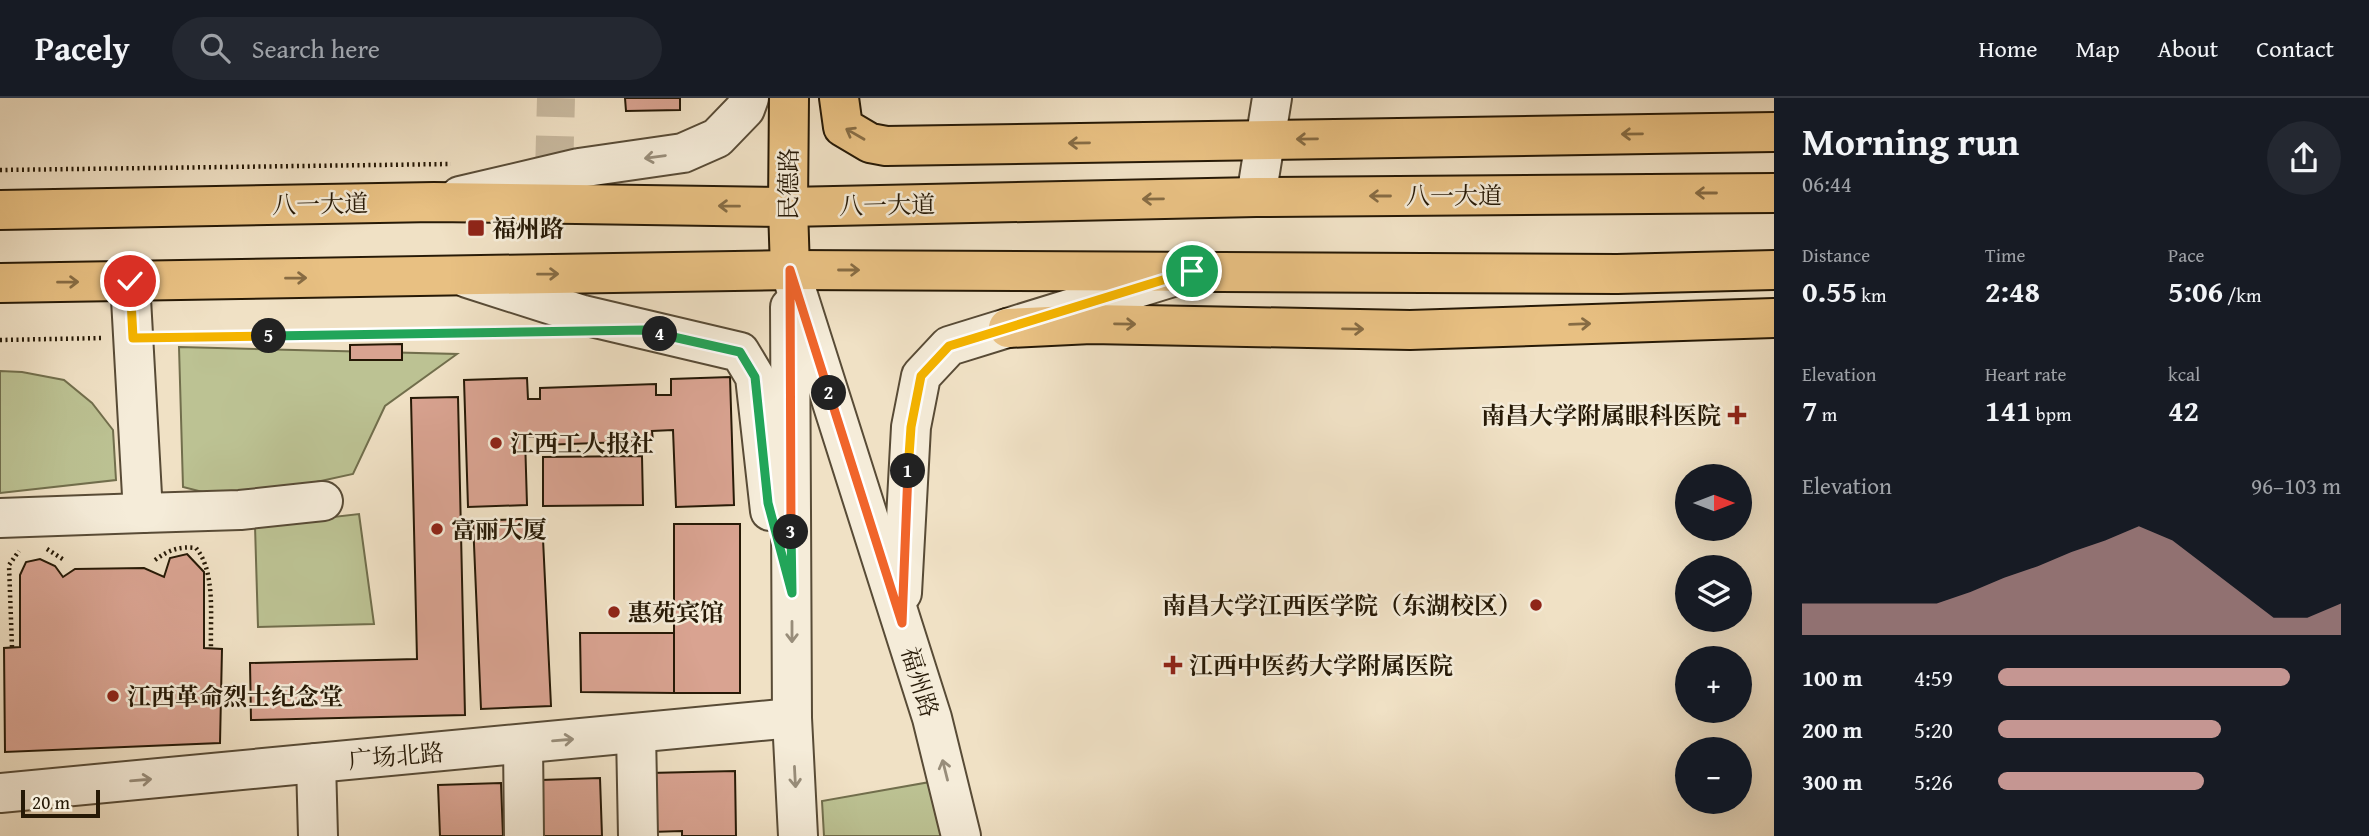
<!DOCTYPE html>
<meta charset="utf-8">
<style>
body{margin:0;font-family:"Gentium Book Plus","Noto Serif SC",serif;background:#242831;color:#f1f3f6;height:100vh;display:flex;flex-direction:column;font-size:26px;white-space:nowrap}
*{box-sizing:border-box;margin:0}
p{font-size:23px;color:#9ea1a6}
.icon{flex:none;width:38px;height:38px;fill:none;stroke:currentColor;stroke-width:2;stroke-linecap:round;stroke-linejoin:round}
.map{position:relative;flex:1;overflow:hidden}
.sheet{display:flex;flex-direction:column;background:#171b24;width:595px}
.sheet>*{flex:none}
.needle{width:46px;rotate:90deg}
.buttons{position:absolute;left:1675px;top:366px;display:grid;gap:14px}
.buttons a{display:grid;place-items:center;width:77px;height:77px;border-radius:50%;background:#171b24;box-shadow:0 7px 28px #0002;font-size:35px}
.scale{position:absolute;left:21px;bottom:18px;width:79px;box-sizing:border-box;padding-left:7px;border:4px solid #261906;border-top:0;font-size:19px;line-height:24px;white-space:nowrap;color:#261906;-webkit-text-stroke:5px #f5ecd9;paint-order:stroke}
.pin{position:absolute;display:grid;place-items:center;width:60px;height:60px;color:#fff;margin:-30px;border:4px solid #fff;border-radius:50%;box-shadow:0 2px 7px #0007}
.km{position:absolute;width:35px;height:35px;margin:-18px;border-radius:50%;background:#222;color:#fff;font-size:19px;line-height:35px;text-align:center}
.round{display:grid;place-items:center;flex:none;width:74px;height:74px;border-radius:37px;background:#242831}
.head{display:flex;align-items:center;justify-content:space-between;height:119px;padding:0 28px}
h1{font-size:38px;font-weight:700;line-height:52px}
.metrics{display:grid;grid-template-columns:repeat(3,1fr);gap:10px;height:119px;padding:7px 28px}
.metrics div{display:grid;align-content:center}
.metrics b{font-size:30px;font-weight:700}
.metrics small{font-size:19px;font-weight:400}
.metrics p{font-size:19px}
.chart{height:196px;padding:14px 28px}
.chart p{display:flex;justify-content:space-between}
.chart svg{width:100%;height:126px;margin-top:7px;fill:#c59692;opacity:.7}
ul{padding:0 28px;list-style:none;font-size:23px}
li{display:grid;grid-template-columns:112px 84px 1fr;align-items:center;height:52px}
li i{height:18px;border-radius:9px;background:#c59692}
header{display:flex;align-items:center;gap:42px;box-sizing:border-box;height:98px;padding:0 35px;background:#171b24;border-bottom:2px solid #363941}
header strong{font-size:33px}
nav{display:flex;gap:38px;margin-inline-start:auto;font-size:24px}
.search{width:490px;height:63px;background:#242831;display:flex;align-items:center;gap:18px;box-sizing:border-box;padding:0 24px;border-radius:38px;color:#9ea1a6;font-size:26px}
main{display:flex;flex:1;min-height:0}
.map>svg:first-child{display:block}
</style>
<header>
<strong>Pacely</strong>
<div class="search"><svg class="icon" aria-label="search" viewBox="0 0 24 24"><circle cx="10" cy="10" r="6"/><path d="M15 15l6 6"/></svg>Search here</div>
<nav><a>Home</a><a>Map</a><a>About</a><a>Contact</a></nav>
</header>
<main>
<div class="map">
<svg width="1774" height="738" viewBox="0 0 1774 738">
<rect width="100%" height="100%" fill="#f0e1c5"/>
<filter id="stains"><feTurbulence type="fractalNoise" baseFrequency=".00286" numOctaves="4"/><feColorMatrix values="0 0 0 0 .2 0 0 0 0 .09 0 0 0 0 .02 0 0 0 .5 -.17"/></filter>
<radialGradient id="worn" r=".72"><stop offset=".6" stop-color="#630" stop-opacity="0"/><stop offset="1" stop-color="#630" stop-opacity=".3"/></radialGradient>
<g fill="#bcc293" stroke="#716e4c" stroke-width="2">
<path d="M179,249l278,7 -72,52 -32,68 -119,26 -51,-13z"/>
<path d="M0,273l22,1 42,8 28,23 21,27 3,50 -116,13z"/>
<path d="M359,416l15,110 -116,3 -3,-101z"/>
<path d="M930,684l12,54h-118l-2,-35z"/>
</g>
<g fill="#d9a391" stroke="#261906" stroke-width="2">
<path d="M625,0h55v12l-54,1z"/>
<path d="M402,246v16h-52v-15z"/>
<path d="M730,279l4,128 -58,2 -3,-77 -21,1 1,10 -112,4 -1,-9 -15,1 2,68 -59,2 -4,-127 63,-2 1,21h12v-11l116,-4v11h15v-16z"/>
<path d="M458,299l7,318 -214,5 -1,-57 167,-4 -6,-261z"/>
<path d="M642,358l1,49 -100,1v-49z"/>
<path d="M542,420l9,188 -70,3 -8,-188z"/>
<rect x="674" y="426" width="66" height="169"/>
<path d="M187,456l17,18v76l18,1 -2,94 -215,9 -1,-104 16,-1v-72l6,-13 14,-3 15,7 8,11 12,-8 69,-1 20,9 6,-19z"/>
<path d="M580,535h94v60l-93,-1z"/>
<path d="M735,673l1,65h-54v-5l-31,1 -2,-59z"/>
<path d="M600,680l2,58h-59l-2,-56z"/>
<path d="M501,685l2,53h-63l-2,-51z"/>
</g>
<g fill="none" stroke-linecap="round" stroke-linejoin="round">
<path stroke="#c8b99f" stroke-width="38" stroke-dasharray="38 19" stroke-linecap="butt" d="M554,76l2,-76"/>
<defs>
<g id="minor">
<path d="M460,98l119,-28 104,-15 34,-15 28,-29 4,-11"/>
<path d="M1256,99l16,-99"/>
<path d="M790,172l142,448 29,118"/>
<path d="M467,180l116,37 157,37 15,25 15,134"/>
<path d="M130,183l13,232 97,-3 83,-9"/>
<path d="M790,209l2,411 6,118"/>
<path d="M0,420l143,-5"/>
<path d="M902,495l9,-166 10,-51 28,-30 227,-70"/>
<path d="M636,635l2,103"/>
<path d="M523,646l1,92"/>
<path d="M316,665l2,73"/>
<path d="M0,695l792,-75"/>
</g>
<path id="major" d="M789,0l-1,109 2,63"/>
<g id="highway">
<path d="M839,0l4,29 27,16 16,3 888,-14"/>
<path d="M0,112l434,-8 354,5 468,-10 518,-4"/>
<path d="M0,185l790,-13 827,4 157,-4"/>
<path d="M1008,230l83,-4 319,6 364,-12"/>
</g>
</defs>
<use href="#minor" stroke="#584b36" stroke-width="42"/>
<use href="#major" stroke="#261906" stroke-width="42"/>
<use href="#highway" stroke="#261906" stroke-width="42"/>
<g stroke="#261906" stroke-width="4.5" stroke-dasharray="2 3.5" stroke-linecap="butt">
<path d="M0,72l451,-6"/>
<path d="M165,239l362,-5"/>
<path d="M0,242l104,-2"/>
<path d="M47,451l17,11"/>
<path d="M155,462c14,-10 24,-14 41,-12 20,24 14,70 15,100"/>
<path d="M12,549l-3,-82 10,-14"/>
</g>
<use href="#minor" stroke="#f5ecd9" stroke-width="38"/>
<use href="#major" stroke="#e8c082" stroke-width="38"/>
<use href="#highway" stroke="#e8c082" stroke-width="38"/>
</g>
<defs><path id="oneway-shaft" d="M-6 0H5M1.5-3L5.5 0L1.5 3" fill="none" stroke-width="1.6" stroke-linecap="round" stroke-linejoin="round" transform="scale(1.75)"/></defs>
<g stroke="#876c44">
<use href="#oneway-shaft" transform="translate(855 36) rotate(-150)"/>
<use href="#oneway-shaft" transform="translate(1632 36) rotate(179)"/>
<use href="#oneway-shaft" transform="translate(1307 41) rotate(179)"/>
<use href="#oneway-shaft" transform="translate(1079 45) rotate(179)"/>
<use href="#oneway-shaft" transform="translate(1706 95) rotate(180)"/>
<use href="#oneway-shaft" transform="translate(1380 98) rotate(180)"/>
<use href="#oneway-shaft" transform="translate(1153 101) rotate(179)"/>
<use href="#oneway-shaft" transform="translate(729 108) rotate(-179)"/>
<use href="#oneway-shaft" transform="translate(849 172)"/>
<use href="#oneway-shaft" transform="translate(548 176) rotate(-1)"/>
<use href="#oneway-shaft" transform="translate(296 180) rotate(-1)"/>
<use href="#oneway-shaft" transform="translate(68 184) rotate(-1)"/>
<use href="#oneway-shaft" transform="translate(1125 226) rotate(1)"/>
<use href="#oneway-shaft" transform="translate(1580 226) rotate(-2)"/>
<use href="#oneway-shaft" transform="translate(1353 231) rotate(1)"/>
</g>
<g stroke="#988d7a">
<use href="#oneway-shaft" transform="translate(655 59) rotate(172)"/>
<use href="#oneway-shaft" transform="translate(792 534) rotate(90)"/>
<use href="#oneway-shaft" transform="translate(563 642) rotate(-5)"/>
<use href="#oneway-shaft" transform="translate(945 672) rotate(-104)"/>
<use href="#oneway-shaft" transform="translate(795 679) rotate(87)"/>
<use href="#oneway-shaft" transform="translate(141 682) rotate(-5)"/>
</g>
<g fill="none" stroke-linecap="round" stroke-linejoin="round">
<defs>
<path id="split-1" d="M908,373l3,-44 10,-51 28,-30 243,-75"/>
<path id="split-2" d="M829,295l73,230 6,-152"/>
<path id="split-3" d="M791,434l-1,-262 39,123"/>
<path id="split-4" d="M660,236l80,18 15,25 13,126 24,90 -1,-61"/>
<path id="split-5" d="M269,238l375,-6 16,4"/>
<path id="split-6" d="M130,183l3,57 136,-2"/>
</defs>
<use href="#split-1" stroke="#fff" stroke-width="14"/>
<use href="#split-2" stroke="#fff" stroke-width="14"/>
<use href="#split-3" stroke="#fff" stroke-width="14"/>
<use href="#split-4" stroke="#fff" stroke-width="14"/>
<use href="#split-5" stroke="#fff" stroke-width="14"/>
<use href="#split-6" stroke="#fff" stroke-width="14"/>
<use href="#split-1" stroke="#f5b400" stroke-width="9"/>
<use href="#split-2" stroke="#f0652b" stroke-width="9"/>
<use href="#split-3" stroke="#f0652b" stroke-width="9"/>
<use href="#split-4" stroke="#22a559" stroke-width="9"/>
<use href="#split-5" stroke="#22a559" stroke-width="9"/>
<use href="#split-6" stroke="#f5b400" stroke-width="9"/>
</g>
<g fill="#8f2418" stroke="#f5ecd9" stroke-width="2.5">
<rect x="467" y="121" width="18" height="18" rx="3.5"/>
<path d="M1733.5 306.5h7v7h7v7h-7v7h-7v-7h-7v-7h7z"/>
<circle cx="496" cy="345" r="7"/>
<circle cx="437" cy="431" r="7"/>
<circle cx="1536" cy="507" r="7"/>
<circle cx="614" cy="514" r="7"/>
<path d="M1169.5 556.5h7v7h7v7h-7v7h-7v-7h-7v-7h7z"/>
<circle cx="113" cy="598" r="7"/>
</g>
<g text-anchor="middle" dominant-baseline="central" stroke-width="5" stroke-linejoin="round" paint-order="stroke">
<g font-size="24" fill="#261906" stroke="#f5ecd9">
<text transform="translate(788 86) rotate(-90)">民德路</text>
<text x="1454" y="97">八一大道</text>
<text transform="translate(320 106) rotate(-1)">八一大道</text>
<text transform="translate(887 107) rotate(-1)">八一大道</text>
<text transform="translate(920 584) rotate(73)">福州路</text>
<text transform="translate(396 658) rotate(-5)">广场北路</text>
</g>
<g font-size="24" font-weight="bold" fill="#261906" stroke="#f5ecd9" text-anchor="start">
<text x="492" y="130">福州路</text>
<text x="1721" y="317" text-anchor="end">南昌大学附属眼科医院</text>
<text x="510" y="345">江西工人报社</text>
<text x="451" y="431">富丽大厦</text>
<text x="1522" y="507" text-anchor="end">南昌大学江西医学院（东湖校区）</text>
<text x="628" y="514">惠苑宾馆</text>
<text x="1189" y="567">江西中医药大学附属医院</text>
<text x="127" y="598">江西革命烈士纪念堂</text>
</g>
</g>
<rect width="100%" height="100%" filter="url(#stains)"/>
<rect width="100%" height="100%" fill="url(#worn)"/>
</svg>
<div class="buttons">
<a><svg class="needle" viewBox="-14 -14 28 28"><path d="M0-13l5 13h-10z" fill="#e53935"/><path d="M0 13l5-13h-10z" fill="#9ea1a6"/></svg></a>
<a><svg class="icon" aria-label="layers" viewBox="0 0 24 24"><path d="M12 4l9 5-9 5-9-5zM3 14l9 5 9-5"/></svg></a>
<a>+</a>
<a>−</a>
</div>
<div class="scale">20 m</div>
<div class="pin" style="left:1192px;top:173px;background:#1e9e55"><svg class="icon" aria-label="arrive" viewBox="0 0 24 24"><path d="M6 21V4h12l-3 4 3 4H6"/></svg></div>
<div class="pin" style="left:130px;top:183px;background:#d93025"><svg class="icon" aria-label="check" viewBox="0 0 24 24"><path d="M5 12l5 5 9-10"/></svg></div>
<b class="km" style="left:908px;top:373px">1</b>
<b class="km" style="left:829px;top:295px">2</b>
<b class="km" style="left:791px;top:434px">3</b>
<b class="km" style="left:660px;top:236px">4</b>
<b class="km" style="left:269px;top:238px">5</b>
</div>
<section class="sheet">
<div class="head"><div><h1>Morning run</h1><p>06:44</p></div><a class="round"><svg class="icon" aria-label="share" viewBox="0 0 24 24"><path d="M12 15V3M7 8l5-5 5 5M5 13v7h14v-7"/></svg></a></div>
<div class="metrics">
<div><p>Distance</p><b>0.55<small> km</small></b></div>
<div><p>Time</p><b>2:48</b></div>
<div><p>Pace</p><b>5:06<small> /km</small></b></div>
</div>
<div class="metrics">
<div><p>Elevation</p><b>7<small> m</small></b></div>
<div><p>Heart rate</p><b>141<small> bpm</small></b></div>
<div><p>kcal</p><b>42</b></div>
</div>
<div class="chart"><p><span>Elevation</span>96–103 m</p>
<svg viewBox="0 0 160 44" preserveAspectRatio="none"><path d="M0 44V33L10 33L20 33L30 33L40 33L50 29L60 24L70 20L80 15L90 11L100 6L110 11L120 20L130 29L140 38L150 38L160 33V44z"/></svg>
</div>
<ul>
<li><b>100 m</b>4:59<i style="width:85%"></i></li>
<li><b>200 m</b>5:20<i style="width:65%"></i></li>
<li><b>300 m</b>5:26<i style="width:60%"></i></li>
</ul>
</section>
</main>
